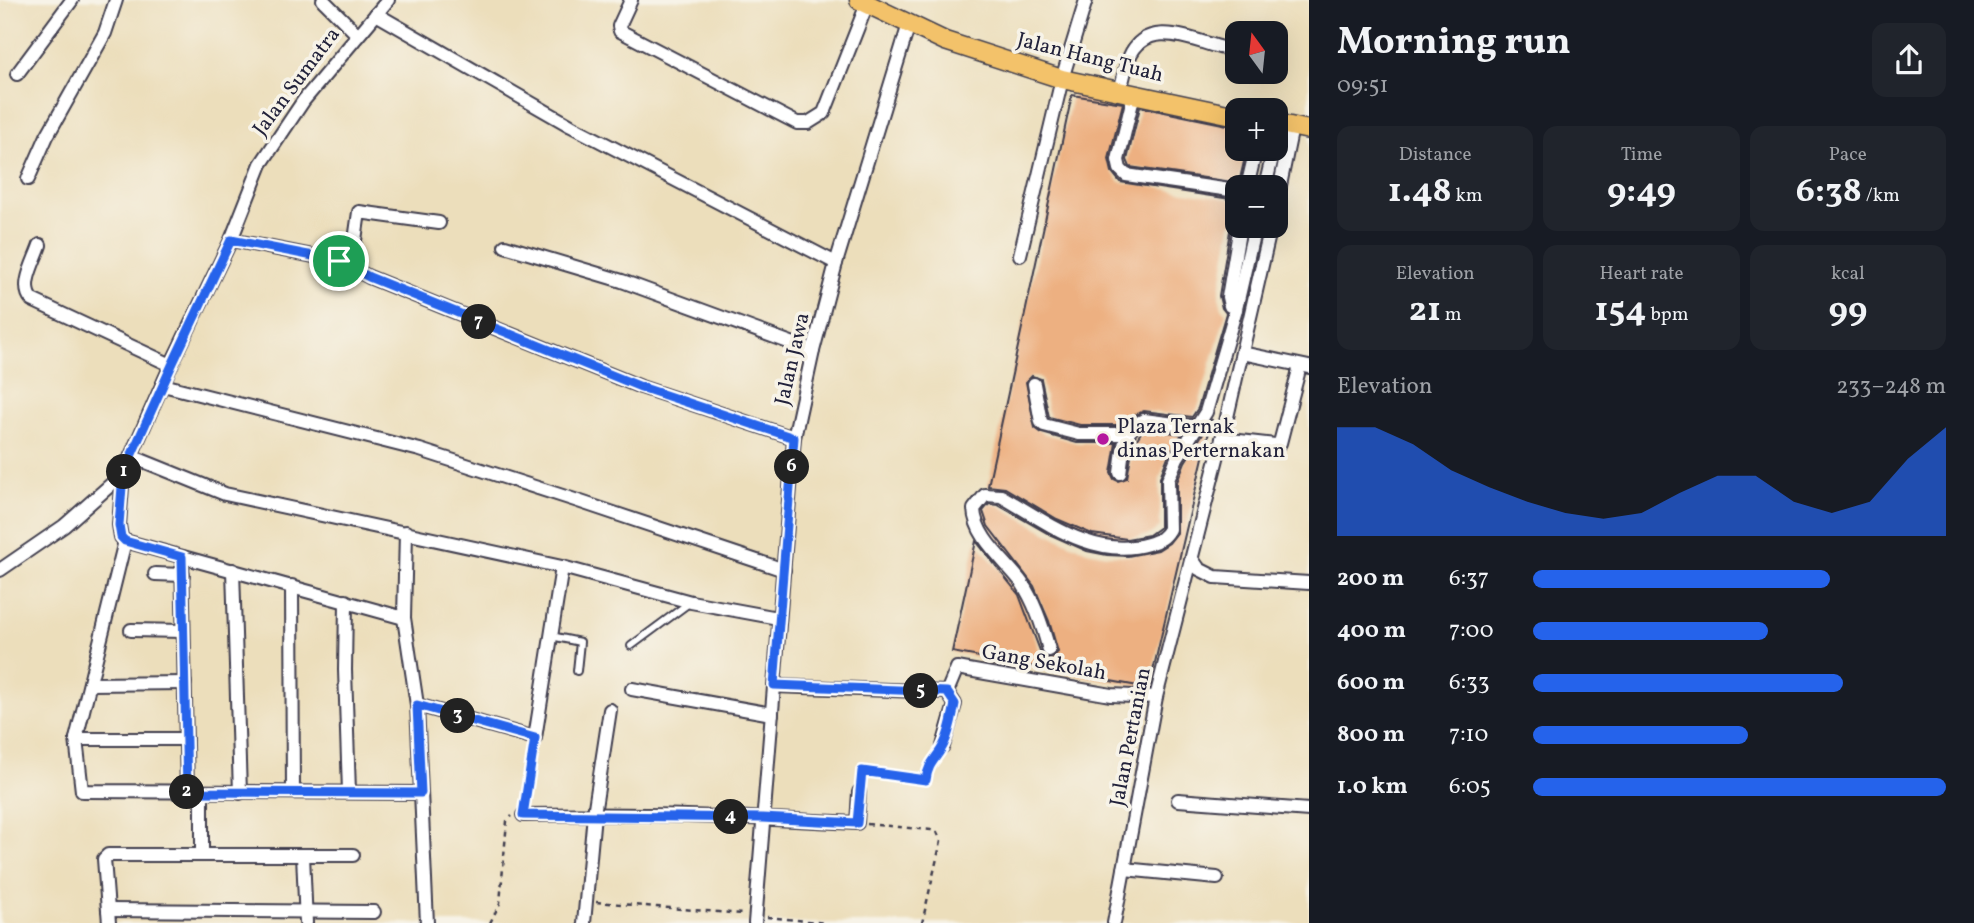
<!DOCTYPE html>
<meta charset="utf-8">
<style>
body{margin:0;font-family:Vollkorn,serif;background:#20242c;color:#f1f3f6;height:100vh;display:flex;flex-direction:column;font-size:26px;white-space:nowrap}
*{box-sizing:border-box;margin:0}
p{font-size:23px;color:#9ea1a6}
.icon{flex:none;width:38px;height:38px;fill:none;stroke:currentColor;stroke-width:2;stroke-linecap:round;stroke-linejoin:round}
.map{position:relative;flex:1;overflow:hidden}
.side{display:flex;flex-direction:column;background:#171b24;width:665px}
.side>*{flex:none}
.needle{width:46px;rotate:345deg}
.fabs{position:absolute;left:1225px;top:21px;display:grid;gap:14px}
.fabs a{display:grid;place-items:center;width:63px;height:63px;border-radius:14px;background:#171b24;box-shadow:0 7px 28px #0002;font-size:35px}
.pin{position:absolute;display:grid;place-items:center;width:60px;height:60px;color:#fff;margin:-30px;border:4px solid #fff;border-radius:50%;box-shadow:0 2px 7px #0007}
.km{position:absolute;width:35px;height:35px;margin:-18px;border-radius:50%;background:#222;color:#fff;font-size:19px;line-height:35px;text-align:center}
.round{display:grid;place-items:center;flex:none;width:74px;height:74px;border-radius:14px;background:#20242c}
.head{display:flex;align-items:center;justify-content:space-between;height:119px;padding:0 28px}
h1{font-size:38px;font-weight:700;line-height:52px}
.metrics{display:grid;grid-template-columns:repeat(3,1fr);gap:10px;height:119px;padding:7px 28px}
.metrics div{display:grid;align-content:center;border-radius:14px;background:#20242c;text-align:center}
.metrics b{font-size:35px;font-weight:700}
.metrics small{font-size:19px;font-weight:400}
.metrics p{font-size:19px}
.chart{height:196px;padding:14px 28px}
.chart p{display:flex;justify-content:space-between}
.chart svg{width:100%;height:126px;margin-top:7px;fill:#2563eb;opacity:.7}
ul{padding:0 28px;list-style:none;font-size:23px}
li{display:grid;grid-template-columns:112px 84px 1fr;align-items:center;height:52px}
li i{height:18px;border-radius:9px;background:#2563eb}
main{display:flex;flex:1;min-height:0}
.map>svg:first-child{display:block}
</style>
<main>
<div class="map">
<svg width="1309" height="923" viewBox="0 0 1309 923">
<rect width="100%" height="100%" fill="#f7f3e8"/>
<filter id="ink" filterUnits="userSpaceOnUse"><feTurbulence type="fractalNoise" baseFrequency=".0143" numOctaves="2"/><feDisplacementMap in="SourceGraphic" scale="14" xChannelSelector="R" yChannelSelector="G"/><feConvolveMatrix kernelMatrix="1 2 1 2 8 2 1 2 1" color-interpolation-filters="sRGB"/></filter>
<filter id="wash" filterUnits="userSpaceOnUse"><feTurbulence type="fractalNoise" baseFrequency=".00686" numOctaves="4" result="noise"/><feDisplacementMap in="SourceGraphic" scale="28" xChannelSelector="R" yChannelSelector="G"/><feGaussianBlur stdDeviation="1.57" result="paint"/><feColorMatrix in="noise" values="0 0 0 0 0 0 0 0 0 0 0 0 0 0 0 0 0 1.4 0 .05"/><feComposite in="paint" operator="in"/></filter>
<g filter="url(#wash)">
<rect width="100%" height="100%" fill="#ecdebb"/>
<g id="blocks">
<g fill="#edb081">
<path d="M1072,95l51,8 -14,56 3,13 8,10 117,18v18l-6,7 -12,71 3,12 4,5 -28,95 -6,9 -48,-6 -12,5 -9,9h-43l-31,-8 -8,-38 -9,-3 -6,6 9,46 7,5 35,10h39l-5,30 3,6 4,2 9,-3 6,-33 9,-14 4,-2 36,5 -13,20 -9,23v50l-11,8 -22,4 -35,-5 -35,-15 -52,-31 -17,-2z"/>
<path d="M1140,107l97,20v22h10l-8,34 -109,-16 -3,-7z"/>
<path d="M1212,419l-63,269 -197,-36 24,-111 43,54 23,61 9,3 7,-7 -9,-31 -15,-35 -46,-60 -5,-15 6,-7 9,1 51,29 38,17 20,4 21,1 30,-6 11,-7 8,-10v-51l8,-20z"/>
</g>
</g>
</g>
<g filter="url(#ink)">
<use href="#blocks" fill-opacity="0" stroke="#403e4e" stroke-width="2"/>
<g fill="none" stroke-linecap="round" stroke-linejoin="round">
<defs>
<g id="service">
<path d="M551,636l29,6 -3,29"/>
<path d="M631,646l58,-43"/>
</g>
<g id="minor">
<path d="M323,0l35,35"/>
<path d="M631,0l-12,26 1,5 177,92h11l16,-10 43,-109"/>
<path d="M376,14l195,112 265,137"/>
<path d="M17,74l55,-74"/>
<path d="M1120,91c3,-11 5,-23 9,-33 17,-41 62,-18 94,-10"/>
<path d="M1134,94l-16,66 2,9 6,6 111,16"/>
<path d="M1276,140l4,-16"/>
<path d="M28,179l19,-43 58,-103 11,-33"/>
<path d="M1247,187l9,-38"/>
<path d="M1265,187l9,-38"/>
<path d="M1276,205l16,-78"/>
<path d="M231,240l108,21 30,16 272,110 153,51"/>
<path d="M40,245c-5,16 -21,41 -8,55l139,65"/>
<path d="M505,246l117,35 191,70"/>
<path d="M1020,255l42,-176 24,-79"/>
<path d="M351,268l8,-56 80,11"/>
<path d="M1236,309l-6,-3 -2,-9 12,-71"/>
<path d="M1242,353l67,14"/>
<path d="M1034,384l7,38 3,3 35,9h47"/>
<path d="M163,385l257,65 155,50 209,70"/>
<path d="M1222,439l53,6 5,-2 20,-77"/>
<path d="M131,456l94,38 337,73 129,35 87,16"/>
<path d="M1120,473c3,-20 2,-45 24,-53l54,7"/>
<path d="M123,474l-4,51 2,12 4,4 279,77"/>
<path d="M406,532l-2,86 13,87 10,218"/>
<path d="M125,541l-49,198 6,52 339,2"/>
<path d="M182,557l5,235"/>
<path d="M1192,559l7,10 16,8 94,6"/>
<path d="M0,570l64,-44 59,-52 48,-109 60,-125 30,-76 43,-64 84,-100"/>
<path d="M233,570l7,223"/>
<path d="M155,574l28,1"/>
<path d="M292,586l1,206"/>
<path d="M346,601l-1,69 4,122"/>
<path d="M131,630l52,1"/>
<path d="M1049,650c-6,-23 -14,-47 -27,-67 -16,-22 -47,-45 -48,-74l11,-14 16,1c44,25 93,64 147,48 10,-3 16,-6 21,-15l-1,-49 9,-22 29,-46 30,-103 19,-83"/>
<path d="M90,684l95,-1"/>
<path d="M774,686l173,6 10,-24 154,27 45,2"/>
<path d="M632,689l140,25"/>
<path d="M417,705l118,33 27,-171"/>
<path d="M76,739h110"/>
<path d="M943,746l12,-42 -8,-12"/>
<path d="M1178,800l131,10"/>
<path d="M523,815c111,-2 223,2 334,8l2,-31"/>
<path d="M202,854v-62"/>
<path d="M303,855l3,68"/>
<path d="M1124,869l93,9"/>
<path d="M108,910l266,2"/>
<path d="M109,923l-5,-64 4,-4h245"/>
<path d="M584,923l10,-109 16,-104"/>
<path d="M755,923l39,-485 19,-87 23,-88 73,-239"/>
<path d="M1114,923l42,-226 66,-258 49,-213"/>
</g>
<g id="primary">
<path d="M859,0l86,41 117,38 175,37"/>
<path d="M1276,123l33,7"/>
</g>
</defs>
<use href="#service" stroke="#403e4e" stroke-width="10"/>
<use href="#minor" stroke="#403e4e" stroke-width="16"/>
<use href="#primary" stroke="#403e4e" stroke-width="21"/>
<g stroke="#403e4e" stroke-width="2.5" stroke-dasharray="5 5" stroke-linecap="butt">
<path d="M860,782l2,-11 64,9 2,-14 9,-9"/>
<path d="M525,802l9,-52"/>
<path d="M867,824l64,6 6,2 4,9 -19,82"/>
<path d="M596,902l147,12"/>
<path d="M767,917l59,6"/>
<path d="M490,923l10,-20 7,-82 5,-5"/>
</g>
<use href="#service" stroke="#fff" stroke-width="6"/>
<use href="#minor" stroke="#fff" stroke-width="12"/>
<use href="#primary" stroke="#f3c26a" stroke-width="18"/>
</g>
</g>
<g fill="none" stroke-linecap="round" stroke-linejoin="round" filter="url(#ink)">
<defs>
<path id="route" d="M231,240l108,21 30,16 272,110 153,51 -20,247 173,7 8,12c-3,14 -5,28 -11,40 -7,15 -16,18 -18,36l-64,-9 -5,52 -95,-5 -239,-3 12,-77 -118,-33 4,88 -234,-1 -5,-235 -57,-16 -4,-4 -2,-12 4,-51 49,-109z"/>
</defs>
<use href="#route" stroke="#fff" stroke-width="14"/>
<use href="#route" stroke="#2563eb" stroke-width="9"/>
</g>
<circle fill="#b5179e" stroke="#f7f3e8" stroke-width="2.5" cx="1103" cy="439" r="7"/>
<g text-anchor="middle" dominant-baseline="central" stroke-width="7" stroke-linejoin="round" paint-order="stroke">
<g font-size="21" fill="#22223b" stroke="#f7f3e8">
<text transform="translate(1090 58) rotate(14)">Jalan Hang Tuah</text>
<text transform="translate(297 82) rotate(-53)">Jalan Sumatra</text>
<text transform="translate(793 359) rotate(-77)">Jalan Jawa</text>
<text transform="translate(1044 663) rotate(10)">Gang Sekolah</text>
<text transform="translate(1131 737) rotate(-79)">Jalan Pertanian</text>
</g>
<g font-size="21" fill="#22223b" stroke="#f7f3e8" text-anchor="start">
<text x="1117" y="427">Plaza Ternak<tspan x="1117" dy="24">dinas Perternakan</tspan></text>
</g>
</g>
</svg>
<div class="fabs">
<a><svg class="needle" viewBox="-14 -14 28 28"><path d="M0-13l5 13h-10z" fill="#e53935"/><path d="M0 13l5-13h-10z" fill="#9ea1a6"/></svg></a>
<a>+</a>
<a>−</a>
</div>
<div class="pin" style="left:339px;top:261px;background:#1e9e55"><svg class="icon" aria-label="arrive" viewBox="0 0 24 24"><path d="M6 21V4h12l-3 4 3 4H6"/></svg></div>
<b class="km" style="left:124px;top:472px">1</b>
<b class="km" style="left:187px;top:792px">2</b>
<b class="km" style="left:458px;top:716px">3</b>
<b class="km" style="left:731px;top:817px">4</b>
<b class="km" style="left:921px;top:691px">5</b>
<b class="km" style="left:792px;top:467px">6</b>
<b class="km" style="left:479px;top:322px">7</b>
</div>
<section class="side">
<div class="head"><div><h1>Morning run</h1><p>09:51</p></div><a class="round"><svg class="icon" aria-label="share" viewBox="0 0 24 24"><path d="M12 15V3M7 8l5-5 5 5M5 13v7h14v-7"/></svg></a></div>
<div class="metrics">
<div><p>Distance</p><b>1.48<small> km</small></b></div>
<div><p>Time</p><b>9:49</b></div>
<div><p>Pace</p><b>6:38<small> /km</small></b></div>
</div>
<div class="metrics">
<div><p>Elevation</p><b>21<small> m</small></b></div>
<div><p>Heart rate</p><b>154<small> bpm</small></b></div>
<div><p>kcal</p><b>99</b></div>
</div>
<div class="chart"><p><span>Elevation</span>233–248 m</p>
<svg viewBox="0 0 160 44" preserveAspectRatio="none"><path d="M0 44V6L10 6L20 12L30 21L40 27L50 32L60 36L70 38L80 36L90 29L100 23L110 23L120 32L130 36L140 32L150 17L160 6V44z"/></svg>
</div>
<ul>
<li><b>200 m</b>6:37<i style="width:72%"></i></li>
<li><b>400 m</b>7:00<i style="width:57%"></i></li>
<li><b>600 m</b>6:33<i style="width:75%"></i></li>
<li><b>800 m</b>7:10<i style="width:52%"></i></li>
<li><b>1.0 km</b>6:05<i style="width:100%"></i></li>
</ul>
</section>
</main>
